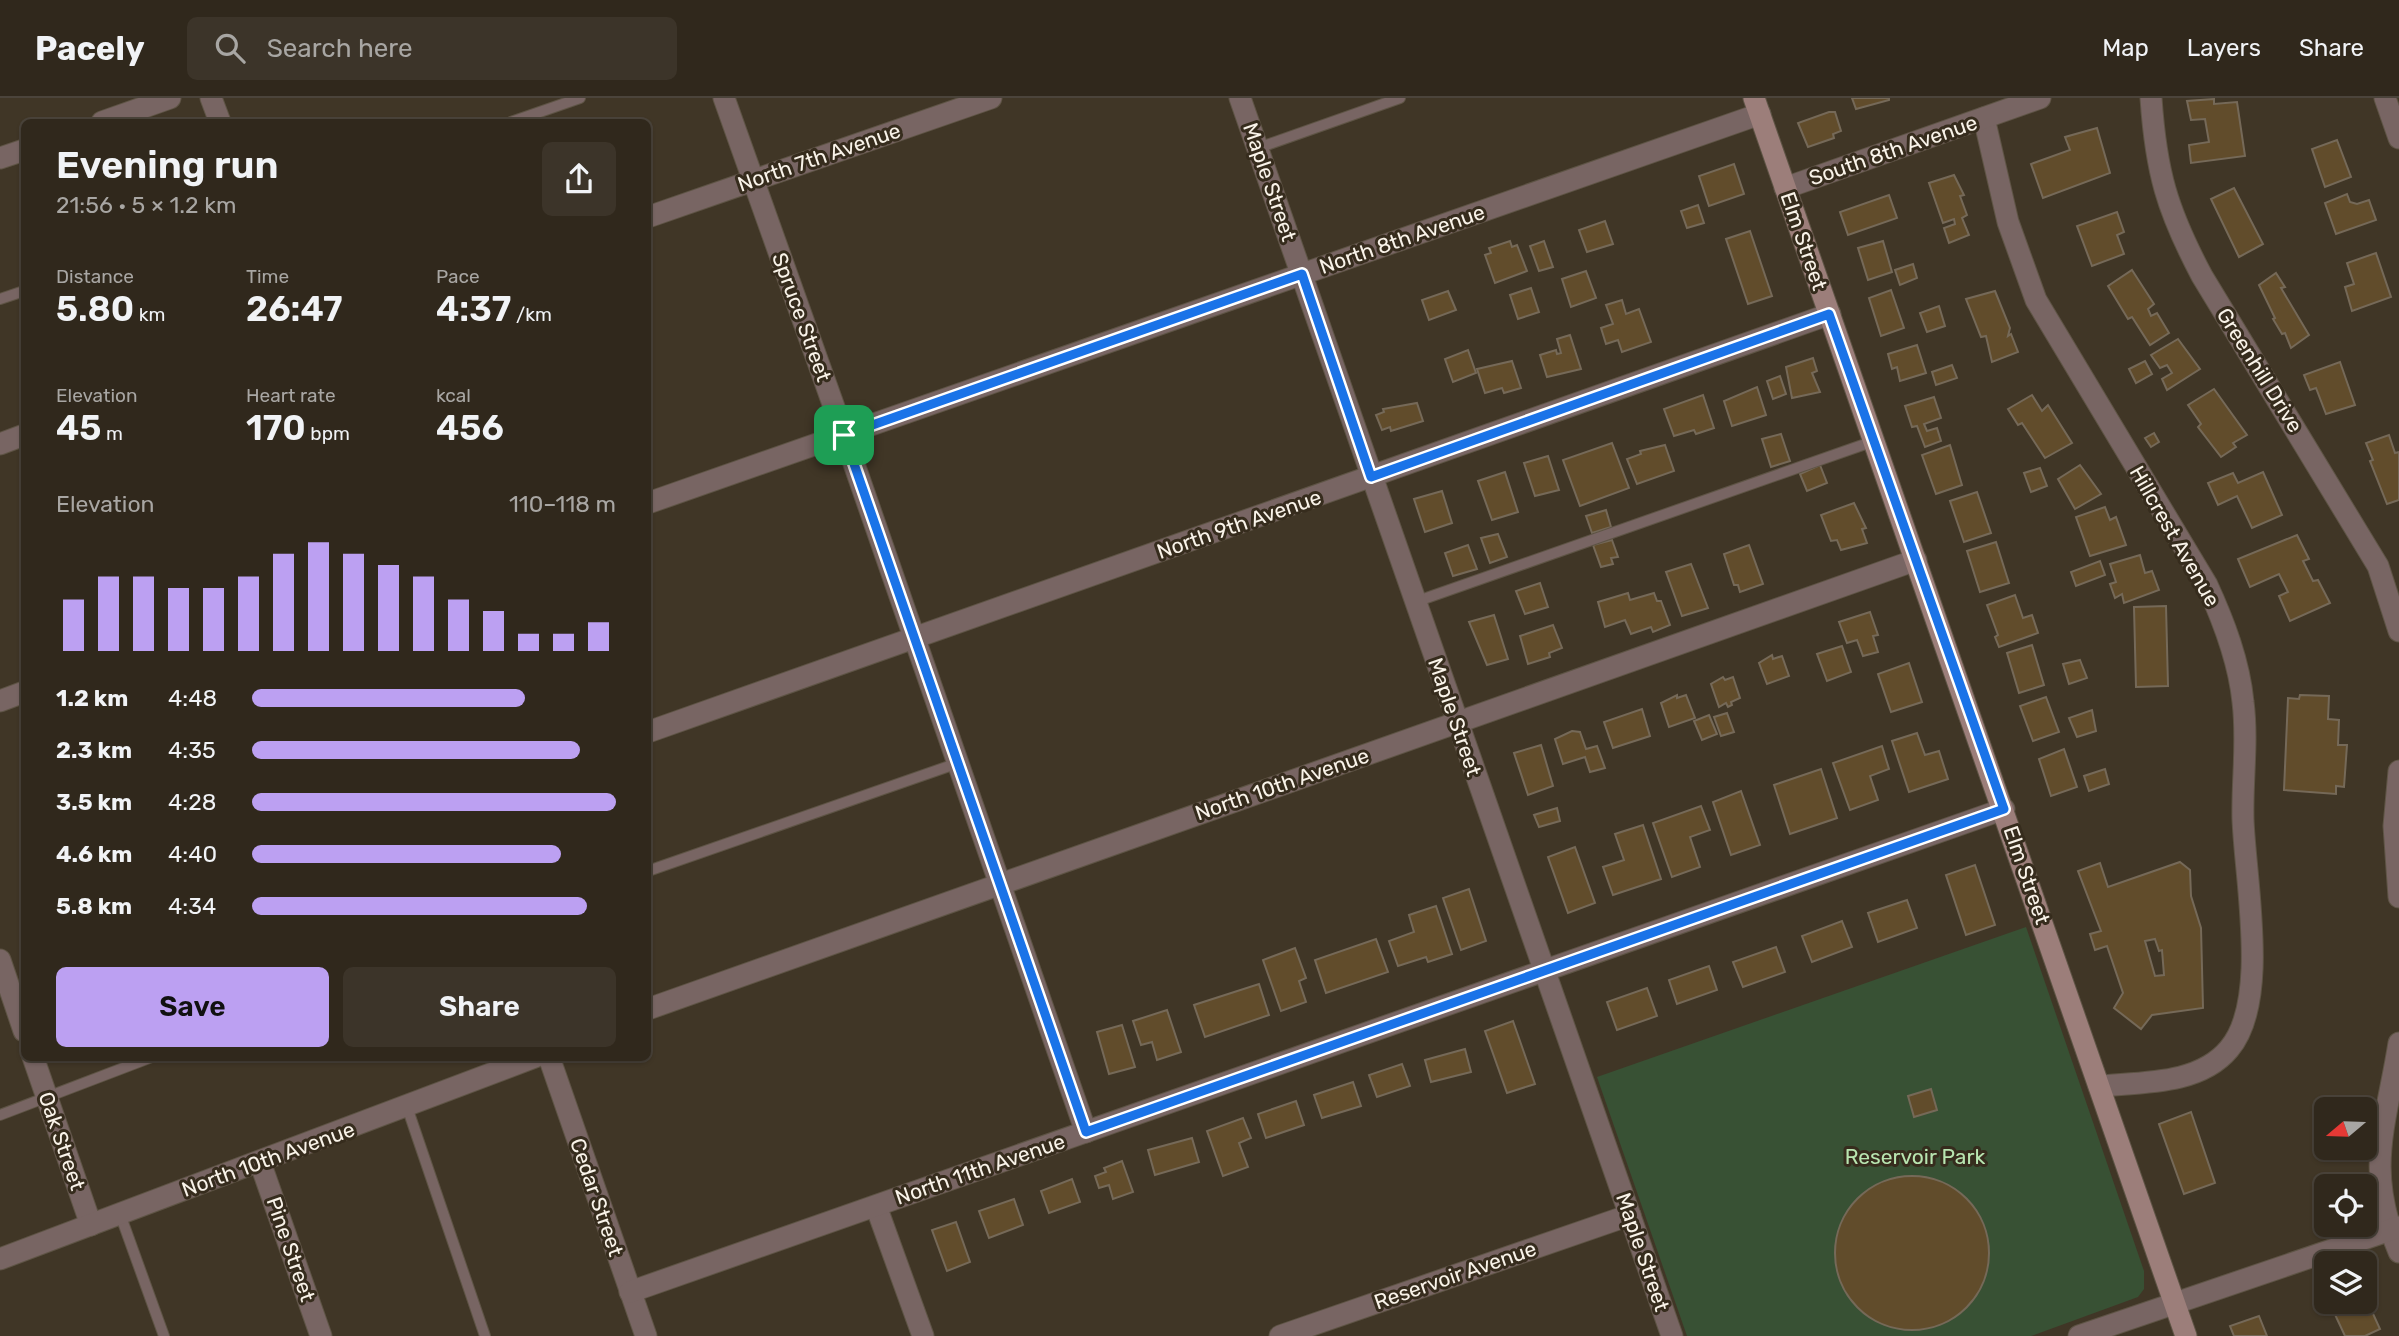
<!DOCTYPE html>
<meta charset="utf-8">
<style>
body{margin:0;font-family:Rubik,sans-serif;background:#3c3429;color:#f1f3f6;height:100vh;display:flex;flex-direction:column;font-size:26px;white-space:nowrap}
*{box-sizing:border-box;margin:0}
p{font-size:23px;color:#a8a6a3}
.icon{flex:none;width:38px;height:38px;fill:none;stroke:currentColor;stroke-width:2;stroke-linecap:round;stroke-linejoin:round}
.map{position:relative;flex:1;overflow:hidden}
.sheet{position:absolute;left:21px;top:21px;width:630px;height:942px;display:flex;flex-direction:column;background:#30281c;border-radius:10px;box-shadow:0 2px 5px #0004,0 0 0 2px #4b443b}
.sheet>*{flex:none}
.needle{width:46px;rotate:251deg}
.buttons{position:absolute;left:2314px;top:999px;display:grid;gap:14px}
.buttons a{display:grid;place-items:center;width:63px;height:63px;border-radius:10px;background:#30281c;box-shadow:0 2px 5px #0004,0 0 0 2px #4b443b;font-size:35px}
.pin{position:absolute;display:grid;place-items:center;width:60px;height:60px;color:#fff;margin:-30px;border-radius:14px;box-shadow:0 4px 10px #0006}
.round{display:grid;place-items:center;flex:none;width:74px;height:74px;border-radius:10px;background:#3c3429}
.overview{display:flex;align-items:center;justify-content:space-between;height:119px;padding:0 35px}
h1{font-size:38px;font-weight:600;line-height:52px}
.metrics{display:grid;grid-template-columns:repeat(3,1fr);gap:10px;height:119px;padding:7px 35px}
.metrics div{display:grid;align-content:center}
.metrics b{font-size:35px;font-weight:600}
.metrics small{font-size:19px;font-weight:400}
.metrics p{font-size:19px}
.chart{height:196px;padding:14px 35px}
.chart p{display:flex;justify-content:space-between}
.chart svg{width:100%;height:126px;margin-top:7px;stroke:#bca0f2;stroke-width:6}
.primary-button{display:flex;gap:14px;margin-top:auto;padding:14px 35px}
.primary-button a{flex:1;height:80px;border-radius:10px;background:#bca0f2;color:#111;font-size:28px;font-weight:600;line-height:80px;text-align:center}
.primary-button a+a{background:#3c3429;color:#f1f3f6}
ul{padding:0 35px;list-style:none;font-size:23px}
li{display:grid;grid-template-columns:112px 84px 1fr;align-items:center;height:52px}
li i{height:18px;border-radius:9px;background:#bca0f2}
header{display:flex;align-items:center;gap:42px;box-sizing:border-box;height:98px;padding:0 35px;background:#30281c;border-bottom:2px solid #4b443b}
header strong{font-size:33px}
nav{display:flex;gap:38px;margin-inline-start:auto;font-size:24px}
.search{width:490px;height:63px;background:#3c3429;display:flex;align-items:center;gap:18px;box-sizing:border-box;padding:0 24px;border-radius:10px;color:#a8a6a3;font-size:26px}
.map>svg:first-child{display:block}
</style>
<header>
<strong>Pacely</strong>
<div class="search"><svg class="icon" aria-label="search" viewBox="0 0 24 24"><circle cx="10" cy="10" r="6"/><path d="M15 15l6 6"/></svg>Search here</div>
<nav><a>Map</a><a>Layers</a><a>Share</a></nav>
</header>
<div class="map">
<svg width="2399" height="1238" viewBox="0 0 2399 1238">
<rect width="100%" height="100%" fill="#403626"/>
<path fill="#385134" d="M2026,829l118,344v18l-6,8 -107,39h-344l-90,-259z"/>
<g fill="#614c2b" stroke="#756958" stroke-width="2" fill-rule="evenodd">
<path d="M1852,0h37v2l-33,9z"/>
<path d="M2214,1v5l23,-2 8,54 -54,7 -2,-18 20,-3 -4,-23 -14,1 -4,-19z"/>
<path d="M1829,14h6l6,19 -8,3 1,4 -26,9 -10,-24z"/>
<path d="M2097,30l13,45 -67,25 -12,-34 39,-14 -5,-13z"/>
<path d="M2337,42l14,37 -26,10 -13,-38z"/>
<path d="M1734,66l10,30 -35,12 -10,-30z"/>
<path d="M1954,77l10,20 -4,1 7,19 -5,3 7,17 -20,8 -5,-15 11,-4 -1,-5 -11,4 -14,-40z"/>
<path d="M2234,90l29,56 -24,13 -28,-58z"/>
<path d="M2347,96l3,8 7,2 12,-4 7,20 -40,14 -11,-31z"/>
<path d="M1889,97l8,23 -49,17 -8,-23z"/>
<path d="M1698,107l6,18 -17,5 -6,-17z"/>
<path d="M2117,114l7,20 -7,3 7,19 -32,12 -15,-40z"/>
<path d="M1605,123l8,23 -26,8 -8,-22z"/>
<path d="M1750,133l22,65 -24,8 -22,-65z"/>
<path d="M1510,143l2,6 5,-2 10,26 -32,12 -10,-28 6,-2 -2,-5z"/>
<path d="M1544,143l9,26 -14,4 -9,-25z"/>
<path d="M1883,143l9,31 -24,8 -10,-32z"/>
<path d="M2376,155l15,44 -39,14 -7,-24 9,-3 -7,-21z"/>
<path d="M1913,166l4,14 -17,7 -5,-15z"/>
<path d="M2132,172l22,34 -6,5 3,7 6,-3 12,20 -19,12 -18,-28 -4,2 -20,-33z"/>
<path d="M1586,173l10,27 -25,9 -9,-28z"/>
<path d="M2276,175l9,14 -4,1 28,47 -18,13 -6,-15 -3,1 -9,-15 2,-1 -16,-33z"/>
<path d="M1531,190l8,24 -21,7 -8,-24z"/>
<path d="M1891,192l13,38 -23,8 -12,-38z"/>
<path d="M1448,193l8,19 -27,10 -7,-20z"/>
<path d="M1995,193l15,37 -2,8 3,-2 7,18 -26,10 -6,-26 -5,1 -15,-38z"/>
<path d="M1622,202l4,14 13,-5 12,33 -29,10 -4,-12 -12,4 -5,-16 12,-4 -7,-19z"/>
<path d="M1939,208l6,20 -18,6 -7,-19z"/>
<path d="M1570,237l11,34 -34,8 -7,-22 16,-5 1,4 4,-1 -4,-14z"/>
<path d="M2178,241l22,30 -33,21 -5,-11 10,-6 -5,-8 -7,3 -9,-13z"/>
<path d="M1917,247l9,28 -26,8 -3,-14 -5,2 -4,-15z"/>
<path d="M1468,252l8,23 -23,9 -8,-23z"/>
<path d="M1813,260l4,13 -5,2 8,19 -28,6 -6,-31z"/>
<path d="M1512,263l9,27 -17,5 -2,-5 -17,5 -8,-24z"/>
<path d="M2145,263l7,13 -16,9 -7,-14z"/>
<path d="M2340,264l15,43 -29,9 -10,-26 -6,2 -6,-15z"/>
<path d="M1952,267l5,13 -21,7 -4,-13z"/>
<path d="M1780,278l6,18 -13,5 -6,-18z"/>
<path d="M1757,289l9,28 -34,11 -8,-25z"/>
<path d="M2214,291l33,46 -14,8 3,4 -15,10 -23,-30 3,-3 -13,-19z"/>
<path d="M1703,297l11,33 -18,6 -2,-4 -20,6 -10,-27z"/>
<path d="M2032,297l10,16 6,-6 24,38 -27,15 -23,-35 -4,2 -10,-16z"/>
<path d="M1934,299l7,21 -17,6 3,7 10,-3 4,13 -16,6 -8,-21 -5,1 -7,-21z"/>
<path d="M1417,305l6,18 -32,10 -1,-4 -8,3 -6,-15 8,-3 -1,-3z"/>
<path d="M2154,335l5,9 -8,5 -6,-9z"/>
<path d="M1781,336l9,27 -19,6 -9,-28z"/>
<path d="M2389,337l6,18 4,-1v48l-12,4 -17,-43 3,-1 -7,-17z"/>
<path d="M1612,345l17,45 -49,18 -17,-46z"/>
<path d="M1665,347l9,26 -37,13 -10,-25 14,-5 -1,-3z"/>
<path d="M1950,347l12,40 -26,9 -14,-39z"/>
<path d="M1548,358l11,34 -24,6 -11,-33z"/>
<path d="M1820,367l7,18 -20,8 -7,-17z"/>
<path d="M2080,367l21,29 -26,15 -17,-30z"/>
<path d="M2040,370l7,18 -16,6 -7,-19z"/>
<path d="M1505,374l13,40 -26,8 -14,-39z"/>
<path d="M2263,374l19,43 -30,13 -15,-32 -19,9 -10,-22 25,-10 5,10z"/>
<path d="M1442,393l10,32 -27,9 -11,-33z"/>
<path d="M1977,394l14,41 -27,9 -14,-41z"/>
<path d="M1854,405l12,25 -4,1 5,14 -26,7 -4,-10 -6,1 -10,-26z"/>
<path d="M2105,409l5,13 6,-3 10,28 -36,11 -14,-39z"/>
<path d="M1606,412l5,17 -19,6 -6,-17z"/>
<path d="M1498,436l9,23 -17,6 -9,-25z"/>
<path d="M2297,437l12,24 -6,2 10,20 5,-1 12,23 -40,18 -11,-25 9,-4 -9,-18 -29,13 -12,-28z"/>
<path d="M1612,442l6,17 -7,1 2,6 -12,3 -8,-22z"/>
<path d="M1996,444l13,41 -29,9 -13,-41z"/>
<path d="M1468,447l9,24 -24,7 -8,-23z"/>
<path d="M1749,447l14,39 -23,8 -2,-7h-4l-10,-31z"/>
<path d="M2140,457l5,18 7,-2 7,19 -35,13 -2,-9 -7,4 -5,-14 6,-2 -6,-18z"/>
<path d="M2100,463l5,14 -29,11 -5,-14z"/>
<path d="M1691,466l17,44 -26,8 -16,-44z"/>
<path d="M1540,485l8,24 -23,7 -9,-23z"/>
<path d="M1628,495l2,7 24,-7 3,8h4l9,24 -17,7 -2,-5 -20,7 -6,-14 -20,7 -7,-25z"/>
<path d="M2015,497l8,23 9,-3 6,18 -39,14 -4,-10 3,-2 -11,-30z"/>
<path d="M2166,508l2,80 -32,1 -2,-80z"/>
<path d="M1870,514l8,23 -5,1 5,16 -15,4 -6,-16 -10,3 -8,-21z"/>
<path d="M1494,517l14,44 -21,6 -18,-43z"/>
<path d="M1553,527l9,23 -13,5 1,4 -22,7 -8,-28z"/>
<path d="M2032,547l12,40 -25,8 -12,-40z"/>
<path d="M1842,548l9,26 -24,9 -10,-27z"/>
<path d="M1772,557l1,4 9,-3 7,20 -22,8 -8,-21z"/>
<path d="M2080,562l7,18 -18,6 -6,-20z"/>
<path d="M1909,565l13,39 -31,10 -13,-38z"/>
<path d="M1723,579l2,3 8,-3 7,21 -9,4 1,3 -4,2 -2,-4 -7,4 -8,-23z"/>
<path d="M1677,597v3l9,-3 9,23 -26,9 -8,-24z"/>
<path d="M2300,597l29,1 -1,23 11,1 -1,25h9l-3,42 -8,-1v8l-52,-4 4,-92 11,1z"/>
<path d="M2046,599l13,35 -26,9 -13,-35z"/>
<path d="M1642,611l8,27 -37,12 -9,-26z"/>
<path d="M2092,612l4,21 -19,6 -8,-19z"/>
<path d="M1727,615l7,19 -13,4 -7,-19z"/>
<path d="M1709,617l8,19 -15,6 -8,-19z"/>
<path d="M1572,633l8,1 6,17 11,-3 8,22 -15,4 -5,-15 -22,7 -8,-25z"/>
<path d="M1917,635l8,22 14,-4 9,28 -39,13 -17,-51z"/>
<path d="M1541,647l12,41 -25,9 -14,-42z"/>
<path d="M1882,648l7,23 -19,7 8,24 -28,10 -17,-47z"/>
<path d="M2064,651l13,38 -26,9 -12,-37z"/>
<path d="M1821,671l16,49 -47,16 -16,-49z"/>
<path d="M2105,671l4,15 -20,7 -5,-15z"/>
<path d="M1741,693l19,54 -29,10 -18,-53z"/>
<path d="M1701,708l9,24 -20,7 10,30 -28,10 -19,-54z"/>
<path d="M1557,710l3,13 -21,6 -5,-12z"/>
<path d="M1643,727l18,54 -48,16 -10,-28 21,-7 -9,-26z"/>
<path d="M1575,749l20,56 -27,10 -20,-56z"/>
<path d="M2180,764l10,8 1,26 10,32 2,80 -51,7 -11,14 -27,-21 9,-15 -16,-47 -12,4 -5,-16 11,-3 -23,-60 22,-8 8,24zM2155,841l4,12 3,-1 2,25 -9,1 -10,-35z"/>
<path d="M1975,767l20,60 -29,10 -20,-60z"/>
<path d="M1469,791l17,52 -25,9 -18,-52z"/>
<path d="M1907,802l10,28 -39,14 -10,-29z"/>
<path d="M1436,808l16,48 -24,8 -2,-5 -28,9 -9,-25 25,-9 -5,-17z"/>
<path d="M1842,823l10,26 -40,15 -10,-26z"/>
<path d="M1376,841l12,33 -62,21 -11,-33z"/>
<path d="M1776,849l9,25 -42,15 -10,-25z"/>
<path d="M1295,850l11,30 -7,3 7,21 -25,9 -18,-51z"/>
<path d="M1709,868l8,24 -40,14 -8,-24z"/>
<path d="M1259,886l10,31 -64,22 -11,-32z"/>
<path d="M1647,890l10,28 -40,14 -10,-28z"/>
<path d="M1167,912l14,42 -24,8 -5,-18 -11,3 -8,-24z"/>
<path d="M1513,923l22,63 -28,9 -22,-62z"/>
<path d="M1122,927l13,42 -26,7 -12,-42z"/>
<path d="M1465,951l6,23 -40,10 -6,-22z"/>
<path d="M1402,966l8,22 -33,11 -8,-22z"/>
<path d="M1353,984l8,24 -39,12 -8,-23z"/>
<path d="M1931,991l6,21 -23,7 -6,-21z"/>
<path d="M1296,1003l8,24 -38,13 -8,-24z"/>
<path d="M2191,1014l24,71 -31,11 -25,-70z"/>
<path d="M1243,1020l8,20 -12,5 9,24 -25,9 -16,-45z"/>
<path d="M1192,1040l7,24 -44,13 -7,-25z"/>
<path d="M1122,1063l11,31 -20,7 -4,-14 -10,3 -4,-12 11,-4 -2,-4z"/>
<circle cx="1912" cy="1155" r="77"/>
<path d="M1072,1081l8,23 -31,11 -8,-22z"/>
<path d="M1014,1101l9,26 -34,13 -10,-27z"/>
<path d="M956,1124l14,40 -23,9 -15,-41z"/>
<path d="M2364,1196l16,35 -15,7h-20l-14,-30 8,-4h25z"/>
<path d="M2259,1218l8,20h-33l-4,-10z"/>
</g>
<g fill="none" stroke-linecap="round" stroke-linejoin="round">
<defs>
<g id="lane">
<path d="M511,24l69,-24"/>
<path d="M1258,50l142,-50"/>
<path d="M0,201l24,-8"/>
<path d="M1415,504l459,-161"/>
<path d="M648,773l310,-108"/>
<path d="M407,1009l78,229"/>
<path d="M0,1017l152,-58"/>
<path d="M120,1116l44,122"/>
</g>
<g id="street">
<path d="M211,0l9,24"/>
<path d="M724,0l120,337 242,697"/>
<path d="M1240,0l432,1238"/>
<path d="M2151,0c5,74 16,112 51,178l176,290 21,65"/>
<path d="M2385,0l14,40"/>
<path d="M1984,20l24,104 28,78 171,285c17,37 32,76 36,117 5,39 -1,78 0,117 2,61 27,182 -14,230 -30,36 -87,33 -130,37"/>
<path d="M102,24l68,-24"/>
<path d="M0,60l24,-8"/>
<path d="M1785,90l255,-90"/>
<path d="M648,119l343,-119"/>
<path d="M0,346l24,-9"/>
<path d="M648,405l1112,-389"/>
<path d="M0,603l24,-9"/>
<path d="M648,634l1182,-418"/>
<path d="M2399,673l-5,55 5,71"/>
<path d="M0,862l24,71"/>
<path d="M648,911l1268,-449"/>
<path d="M2399,945c-13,82 -35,126 0,209"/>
<path d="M33,959l58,168"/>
<path d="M549,959l97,279"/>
<path d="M260,1064l61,174"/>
<path d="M876,1108l47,130"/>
<path d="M0,1161l535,-202"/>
<path d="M630,1194l1374,-483"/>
<path d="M1280,1238l350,-121"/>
<path d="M2079,1238l320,-109"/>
</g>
<path id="secondary" d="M1754,0l432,1238"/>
</defs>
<use href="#lane" stroke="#5e5445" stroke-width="12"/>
<use href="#street" stroke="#5e5445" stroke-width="23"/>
<use href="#secondary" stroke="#5e5445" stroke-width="23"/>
<use href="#lane" stroke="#786563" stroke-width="10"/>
<use href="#street" stroke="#786563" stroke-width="21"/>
<use href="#secondary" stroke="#9c7e7a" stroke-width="21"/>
</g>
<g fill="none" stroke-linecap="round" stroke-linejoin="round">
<defs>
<path id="route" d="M1302,176l69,203 458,-163 175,495 -918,323 -242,-697z"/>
</defs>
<use href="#route" stroke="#fff" stroke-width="14"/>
<use href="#route" stroke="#1a73e8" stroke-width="9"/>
</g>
<g text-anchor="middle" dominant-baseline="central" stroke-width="6" stroke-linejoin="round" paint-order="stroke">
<g font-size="21" fill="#f9f3e9" stroke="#362c1d">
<text transform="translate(1893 52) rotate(-19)">South 8th Avenue</text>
<text transform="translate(819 59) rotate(-19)">North 7th Avenue</text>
<text transform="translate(1270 84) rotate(71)">Maple Street</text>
<text transform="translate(1402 141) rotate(-19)">North 8th Avenue</text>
<text transform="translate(1804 143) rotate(71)">Elm Street</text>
<text transform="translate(802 219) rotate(70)">Spruce Street</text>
<text transform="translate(2260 272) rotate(58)">Greenhill Drive</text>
<text transform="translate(1239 426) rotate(-19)">North 9th Avenue</text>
<text transform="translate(2175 438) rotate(60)">Hillcrest Avenue</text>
<text transform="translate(1455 619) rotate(71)">Maple Street</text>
<text transform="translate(1282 686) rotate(-19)">North 10th Avenue</text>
<text transform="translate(2027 777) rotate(71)">Elm Street</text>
<text transform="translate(62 1043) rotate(71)">Oak Street</text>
<text transform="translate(268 1061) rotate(-20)">North 10th Avenue</text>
<text transform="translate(980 1071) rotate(-19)">North 11th Avenue</text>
<text transform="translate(597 1099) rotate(71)">Cedar Street</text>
<text transform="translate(291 1151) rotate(71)">Pine Street</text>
<text transform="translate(1643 1154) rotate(71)">Maple Street</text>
<text transform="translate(1455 1177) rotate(-19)">Reservoir Avenue</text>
</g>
<g font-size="21" fill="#b8e5b0" stroke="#362c1d">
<text x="1915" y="1058">Reservoir Park</text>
</g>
</g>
</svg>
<div class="buttons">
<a><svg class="needle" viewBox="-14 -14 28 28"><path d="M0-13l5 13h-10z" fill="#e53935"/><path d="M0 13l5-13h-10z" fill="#a8a6a3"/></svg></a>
<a><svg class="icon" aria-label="locate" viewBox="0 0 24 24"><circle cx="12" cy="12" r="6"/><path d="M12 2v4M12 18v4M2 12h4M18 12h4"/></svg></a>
<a><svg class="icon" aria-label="layers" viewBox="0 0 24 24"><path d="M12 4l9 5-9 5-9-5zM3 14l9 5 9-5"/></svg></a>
</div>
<div class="pin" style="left:844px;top:337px;background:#1e9e55"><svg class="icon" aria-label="arrive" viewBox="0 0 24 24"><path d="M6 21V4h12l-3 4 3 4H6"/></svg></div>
<section class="sheet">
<div class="overview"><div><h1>Evening run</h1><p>21:56 · 5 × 1.2 km</p></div><a class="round"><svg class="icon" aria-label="share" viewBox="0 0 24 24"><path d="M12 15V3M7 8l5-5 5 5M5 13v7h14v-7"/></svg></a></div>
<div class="metrics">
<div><p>Distance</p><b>5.80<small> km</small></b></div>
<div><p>Time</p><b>26:47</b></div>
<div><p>Pace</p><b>4:37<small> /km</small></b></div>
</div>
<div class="metrics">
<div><p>Elevation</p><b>45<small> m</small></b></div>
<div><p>Heart rate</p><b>170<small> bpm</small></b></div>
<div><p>kcal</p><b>456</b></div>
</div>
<div class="chart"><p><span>Elevation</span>110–118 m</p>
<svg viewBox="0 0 160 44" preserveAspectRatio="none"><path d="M5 44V26M15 44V18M25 44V18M35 44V22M45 44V22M55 44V18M65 44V10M75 44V6M85 44V10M95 44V14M105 44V18M115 44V26M125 44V30M135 44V38M145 44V38M155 44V34"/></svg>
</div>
<ul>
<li><b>1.2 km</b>4:48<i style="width:75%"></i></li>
<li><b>2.3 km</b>4:35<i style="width:90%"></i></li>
<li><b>3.5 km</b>4:28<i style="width:100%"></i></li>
<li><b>4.6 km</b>4:40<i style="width:85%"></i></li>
<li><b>5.8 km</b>4:34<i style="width:92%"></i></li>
</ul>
<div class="primary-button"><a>Save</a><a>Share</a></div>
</section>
</div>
